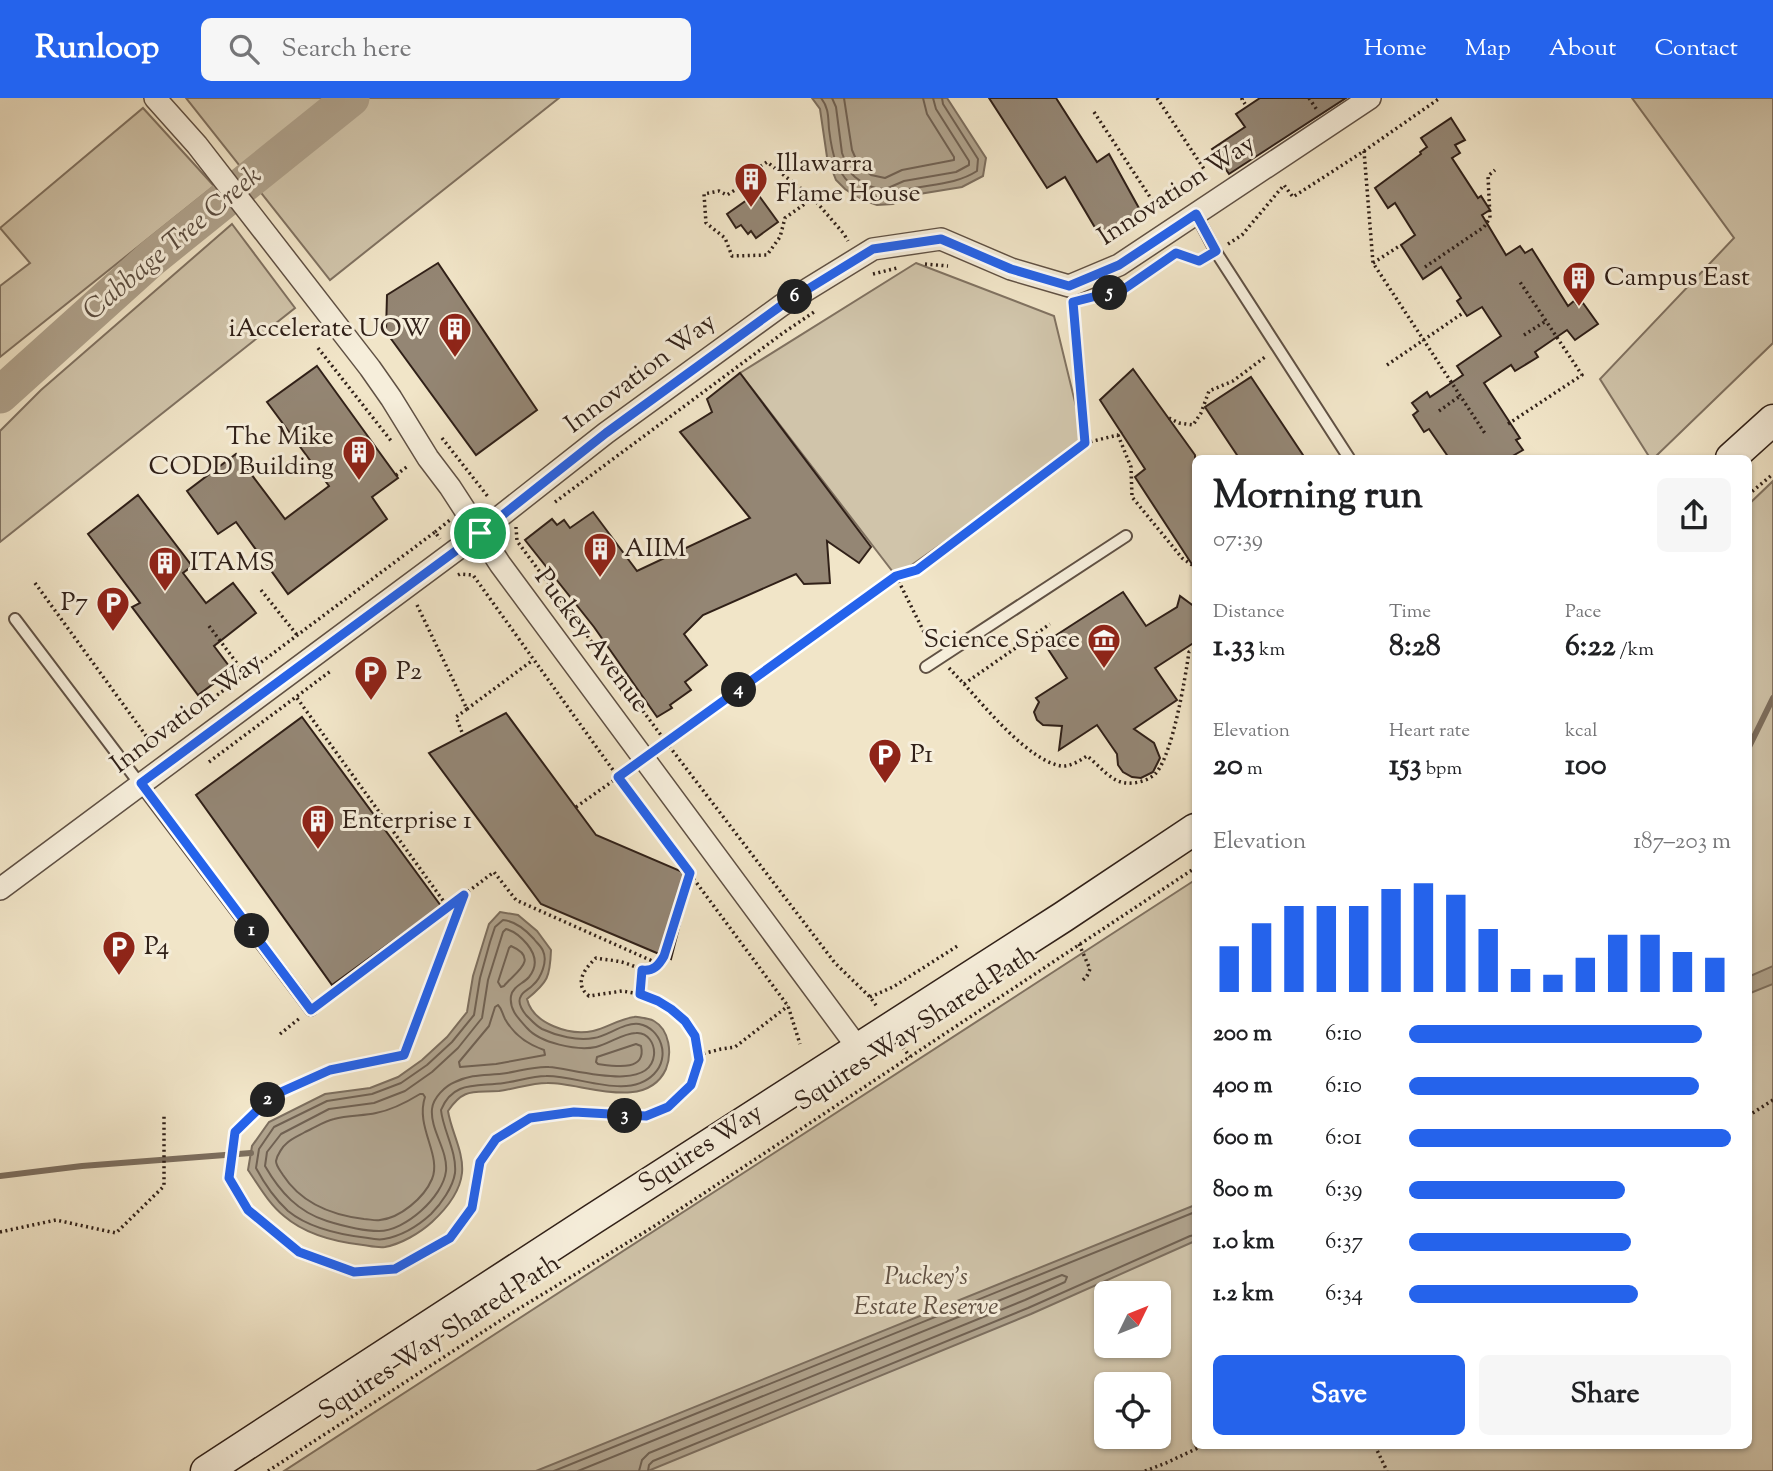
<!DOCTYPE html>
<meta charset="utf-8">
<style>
body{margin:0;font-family:"Sorts Mill Goudy",serif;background:#f6f6f6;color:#202124;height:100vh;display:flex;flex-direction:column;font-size:26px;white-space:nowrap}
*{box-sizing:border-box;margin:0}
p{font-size:23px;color:#757577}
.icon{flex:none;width:38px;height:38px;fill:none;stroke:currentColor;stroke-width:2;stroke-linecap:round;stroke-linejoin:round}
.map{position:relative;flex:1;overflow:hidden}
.side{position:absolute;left:1192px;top:357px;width:560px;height:994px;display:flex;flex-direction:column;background:#fff;border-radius:10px;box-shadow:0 2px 5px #0004}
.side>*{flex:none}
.needle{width:46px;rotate:47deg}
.controls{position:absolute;left:1094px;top:1183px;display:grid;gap:14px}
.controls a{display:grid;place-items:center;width:77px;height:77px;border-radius:10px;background:#fff;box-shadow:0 2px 5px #0004;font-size:35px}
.pin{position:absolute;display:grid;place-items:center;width:60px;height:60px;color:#fff;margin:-30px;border:4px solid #fff;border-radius:50%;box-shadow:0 2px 7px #0007}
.km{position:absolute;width:35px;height:35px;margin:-18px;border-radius:50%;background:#222;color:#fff;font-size:19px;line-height:35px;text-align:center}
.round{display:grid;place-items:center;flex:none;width:74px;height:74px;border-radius:10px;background:#f6f6f6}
.summary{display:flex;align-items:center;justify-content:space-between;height:119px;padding:0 21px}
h1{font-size:38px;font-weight:800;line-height:52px}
.metrics{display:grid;grid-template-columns:repeat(3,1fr);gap:10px;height:119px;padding:7px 21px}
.metrics div{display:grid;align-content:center}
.metrics b{font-size:30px;font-weight:800}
.metrics small{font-size:19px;font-weight:400}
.metrics p{font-size:19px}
.chart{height:196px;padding:14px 21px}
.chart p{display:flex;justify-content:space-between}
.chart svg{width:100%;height:126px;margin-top:7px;stroke:#2563eb;stroke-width:6}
.cta{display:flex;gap:14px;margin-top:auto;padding:14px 21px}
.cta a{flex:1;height:80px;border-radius:10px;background:#2563eb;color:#fff;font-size:28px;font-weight:800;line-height:80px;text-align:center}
.cta a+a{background:#f6f6f6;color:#202124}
ul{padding:0 21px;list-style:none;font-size:23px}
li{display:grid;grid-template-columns:112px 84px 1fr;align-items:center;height:52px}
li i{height:18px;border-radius:9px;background:#2563eb}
header{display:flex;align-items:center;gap:42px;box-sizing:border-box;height:98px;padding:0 35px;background:#2563eb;color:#fff}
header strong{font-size:33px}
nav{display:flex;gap:38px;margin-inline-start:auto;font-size:24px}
.search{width:490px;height:63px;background:#f6f6f6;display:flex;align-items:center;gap:18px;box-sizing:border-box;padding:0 24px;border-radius:10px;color:#757577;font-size:26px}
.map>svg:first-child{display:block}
</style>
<header>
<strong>Runloop</strong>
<div class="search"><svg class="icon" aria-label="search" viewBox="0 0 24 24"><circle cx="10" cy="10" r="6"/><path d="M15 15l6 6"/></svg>Search here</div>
<nav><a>Home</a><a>Map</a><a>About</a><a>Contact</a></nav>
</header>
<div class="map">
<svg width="1773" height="1373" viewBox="0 0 1773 1373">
<rect width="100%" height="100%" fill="#f1e5c8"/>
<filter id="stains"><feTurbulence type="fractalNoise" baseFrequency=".00286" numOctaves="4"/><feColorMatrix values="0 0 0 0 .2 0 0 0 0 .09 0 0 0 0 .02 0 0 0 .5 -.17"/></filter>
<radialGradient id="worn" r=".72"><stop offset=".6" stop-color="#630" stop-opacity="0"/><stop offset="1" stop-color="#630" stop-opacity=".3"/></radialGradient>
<g fill="#d0c4aa" stroke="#807261" stroke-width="2" fill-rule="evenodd">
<path d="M186,0h373l-229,182z"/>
<path d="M1632,0h141v245l-119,115h-4l-50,-79 134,-141z"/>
<path d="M143,10l71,78 -214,171v-71l30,-23 -30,-35z"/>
<path d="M232,126l63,84 -295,234v-111l41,-41z"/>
<path d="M916,165l138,53 31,127 -189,133 -156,-203z"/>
<path d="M1773,383v990h-1489l911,-591v566h553v-941zM1106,1195h52v53h-52zM1106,1286h52v53h-52z"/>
</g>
<g fill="#afa28c" stroke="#7c6e5e" stroke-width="2">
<path d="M812,0h135l39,60 -3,18 -21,11 -55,9 -14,8 -16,1 -17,-6 -15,-10 -9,-9 -9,-23 -7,-48z"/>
<path d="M500,814l18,3 19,16 14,19c-1,27 -3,32 -24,49 6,25 43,37 66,32 14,-3 26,-12 41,-14 3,-1 6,1 10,1 3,1 7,1 10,3 16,9 18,33 12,48 -20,44 -85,13 -119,14 -16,0 -32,6 -48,8 -25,2 -35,-4 -51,20 3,20 16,41 14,62 -2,19 -17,37 -30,49 -12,11 -31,22 -47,25 -7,1 -15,-1 -22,-2 -27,-3 -57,-10 -79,-29 -15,-12 -25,-30 -36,-46l4,-24 17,-24 56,-28 45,-6 28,-11 24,-17 25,-23 20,-25 6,-36 11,-36 5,-16z"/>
<path d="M1773,868v18l-25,10v-17z"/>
<path d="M1195,1107v36l-164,73 -383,157h-112z"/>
</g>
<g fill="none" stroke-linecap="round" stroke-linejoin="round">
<g stroke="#706152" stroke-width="2">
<path d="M821,0c8,10 7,19 8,31 3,25 7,46 29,61 9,6 21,9 31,7 7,-2 13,-7 20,-8 24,-5 48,-5 68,-18l1,-12 -35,-55 -1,-6"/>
<path d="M832,0l4,9 6,46 7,18 6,6 11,8 13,4 9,-1 16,-7 52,-9 13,-7v-4l-33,-52 -3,-11"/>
<path d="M844,0l8,52 7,16 12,9 14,3 17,-8 52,-10v-3l-27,-43 -4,-16"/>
<path d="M503,822c12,1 22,9 31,19 2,3 8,8 9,12 5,10 -2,27 -10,34 -3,4 -10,6 -12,11 -4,6 1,14 5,19 5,5 10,11 16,14 15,7 35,12 52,9 14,-2 30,-16 45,-14 22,4 32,33 15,50 -26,27 -76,1 -108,2 -14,0 -28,5 -42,7 -26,4 -51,-3 -63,27 2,20 16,42 14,63 -2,14 -14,31 -24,41 -13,12 -30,22 -47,25 -5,1 -11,0 -16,-1 -27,-3 -58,-9 -80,-27 -13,-12 -24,-28 -32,-43l3,-19 15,-22 53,-26 45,-7 29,-11 26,-18 25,-23 22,-27 6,-37 10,-36 5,-15z"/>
<path d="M506,831c8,2 16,9 21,15 9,11 11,22 2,33 -6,7 -16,9 -18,19 -2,14 8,23 16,32 13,15 50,23 69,19 13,-3 27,-14 40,-14 12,-1 19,11 18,22 -4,39 -82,13 -105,12 -14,-1 -29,4 -42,6 -20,3 -33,0 -52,9 -10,4 -22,16 -23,27 -2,21 16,41 14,62 -3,26 -41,60 -67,60 -18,0 -36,-5 -52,-10 -29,-9 -47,-29 -62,-55l2,-14 14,-18 48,-25 45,-6 31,-12 27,-19 26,-24 24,-30 6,-38 15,-48z"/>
<path d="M511,848c30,13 3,27 -7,40l-3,1 -3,-5 11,-34z"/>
<path d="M498,907c4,4 4,8 7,14 9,16 24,26 39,31l1,5 -49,9 -36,3 -1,-5 30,-36 6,-19z"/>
<path d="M636,946l5,2c6,26 -27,20 -43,18l-2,-2 1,-5z"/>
<path d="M420,996h3l2,3c-10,30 17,58 7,82 -8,19 -32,39 -52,41 -5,1 -11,-1 -16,-1 -33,-4 -63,-16 -81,-44 -3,-5 -7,-9 -7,-14 1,-6 7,-15 11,-18 5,-5 13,-8 18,-11 10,-4 19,-11 29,-13 14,-4 29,-3 42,-6 16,-3 31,-11 44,-19z"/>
<path d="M554,1373l641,-259"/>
<path d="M578,1373l484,-196 5,2 -2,5 -40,18 -376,153 -7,7 -3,11"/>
<path d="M648,1373l1,-6 4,-4 375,-153 162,-72 5,-1"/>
</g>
<g stroke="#7c6e5e" stroke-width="6">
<path d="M1748,651l25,-51"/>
<path d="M0,1078l82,-10 169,-13"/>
</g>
<path stroke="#afa28c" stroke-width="37" d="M0,297l152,-137 199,-160"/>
</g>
<g fill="#948674" stroke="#302018" stroke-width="2">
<path d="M989,0h67l41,64 12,-8 31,56 -40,26 -35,-59 -18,11z"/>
<path d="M1260,0h86l-117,76 -17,-25 33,-22 -9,-13z"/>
<path d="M1451,20l14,22 -10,5 5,8 -8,5 26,40 3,-2 9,14 -8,5 24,40 14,-9 5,7 7,-4 36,57 6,-5 4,5 5,-3 15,21 -23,16 -8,-10 -32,22 3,5 -23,14 -4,-6 -27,18 36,55 -4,2 7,10 -14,8h-60l-20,-29 -5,3 -11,-17 5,-4 -6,-8 15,-11 3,5 33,-22 -6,-9 44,-30 -19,-29 -15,9 -10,-15 4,-3 -20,-31 -18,12 -22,-34 14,-10 -20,-32 -7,5 -13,-20 46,-34 -1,-2 7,-5 -6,-9z"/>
<path d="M757,95l21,29 -22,16 -5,-7 -3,3 -7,-9 -5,3 -9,-14z"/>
<path d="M438,165l99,147 -61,45 -90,-123 1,-37z"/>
<path d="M317,268l81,112 -26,19 15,22 -99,75 -52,-72 -18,12 -31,-43 49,-37 49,65 44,-33 -62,-84z"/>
<path d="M1133,271l62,86v114l-60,-92 10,-8 -45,-69z"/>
<path d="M740,275l131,174 -12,16 -32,-22 3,42 -26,1 -8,-10 -93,41 -19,19 23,31 -22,17 6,8 -21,15 2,3 -15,9 -63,-90 -69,-87 27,-21 5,6 7,-5 6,8 23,-16 44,59 113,-53 -70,-86 32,-20 -5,-13z"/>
<path d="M1251,279l54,81h-66l-34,-51z"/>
<path d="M138,397l54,71 -9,7 23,30 27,-20 23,30 -42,33 18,24 -34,25 -66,-88 8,-4 -52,-69z"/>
<path d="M1123,494l23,34 31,-19 3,-11 15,11v35l-40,26 22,32 -43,29 20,14 6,15 -7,14 -12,6 -9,-1 -9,-5 -5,-7 -1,-11 -20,-29 -38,25 3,-24 -19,-1 -6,-5 -3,-8 5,-10 -3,-4 31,-20 -23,-35z"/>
<path d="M506,615l90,122 96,41 -21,83 -130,-55 -112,-151z"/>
<path d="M302,619l139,189 -109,79 -136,-190z"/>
</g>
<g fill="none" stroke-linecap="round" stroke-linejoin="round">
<defs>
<g id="lane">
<path d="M1196,116l20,38 133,206"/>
<path d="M15,521l296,391"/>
<path d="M926,569l200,-131"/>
</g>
<g id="street">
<path d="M155,0l42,47 173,223 21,30 37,60 22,29 50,77 358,484"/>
<path d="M0,791l479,-356 127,-100 176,-128 91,-56 68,-10 70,30 58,17 50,-21 251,-167"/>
</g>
<g id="secondary">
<path d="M1731,360l42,-38"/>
<path d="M206,1373l387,-252 470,-302 132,-88"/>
</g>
</defs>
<use href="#lane" stroke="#605144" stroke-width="14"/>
<use href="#street" stroke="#605144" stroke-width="24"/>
<use href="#secondary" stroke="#302018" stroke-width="33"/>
<g stroke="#302018" stroke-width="3.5" stroke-dasharray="2 3.5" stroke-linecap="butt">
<path d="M1157,0l47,71"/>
<path d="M1243,0l-1,1 3,5"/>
<path d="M1309,0l8,12"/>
<path d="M1094,14l58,88"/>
<path d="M1364,53l9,112 113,172"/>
<path d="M813,100l-28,20 -5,19 -13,18 -35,1 -7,-18 -19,-15 -2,-29 15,-3 8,4 24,-15 10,-14 6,-4 46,36 31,36 4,7"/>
<path d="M1228,146l14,-9 42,-50 9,12 71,-46 76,-53"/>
<path d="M1175,156l24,7 5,-2"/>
<path d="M1373,165l28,-18"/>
<path d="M925,166l23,2"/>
<path d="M1425,169l59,-40 6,-9 -2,-42 7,-6"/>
<path d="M873,176l24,-6"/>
<path d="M1109,195l15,-4 10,-7"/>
<path d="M1524,237l22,-14"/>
<path d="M318,250l74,94"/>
<path d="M1387,267l76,-52"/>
<path d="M1439,313l21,-15"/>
<path d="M1169,320l10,5 14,2 8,-12 8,-22 24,-10 32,-24"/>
<path d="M1508,326l74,-49 -62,-93"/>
<path d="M1118,337l13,32 1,30 50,61 13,9"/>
<path d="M442,340l47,60"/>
<path d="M1085,345l33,-8 4,-3"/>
<path d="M396,377l12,-9"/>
<path d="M1748,397l25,-21"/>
<path d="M555,404l228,-169 31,-21"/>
<path d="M516,429l1,14 149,201 169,221 35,34 8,11"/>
<path d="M435,434l15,-12"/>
<path d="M458,477l2,-1 13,1 145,202 170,229 12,38"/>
<path d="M896,478l35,70"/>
<path d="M35,485l117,161 283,-212 5,7"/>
<path d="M261,492l36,45"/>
<path d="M417,507l50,104 -11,8 7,18"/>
<path d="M209,528l36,48"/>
<path d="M949,570l15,16 86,-60"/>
<path d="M964,586c22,24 64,76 97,82 9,1 18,-5 26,-10 12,9 24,26 39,27 10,1 24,-3 30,-10 17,-20 29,-94 33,-121l6,-3"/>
<path d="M297,600l150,208"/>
<path d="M467,611l66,-49"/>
<path d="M659,650l237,-172 21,-6 168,-127 -12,-139"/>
<path d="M209,664l123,-92"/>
<path d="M576,709l51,-36"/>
<path d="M464,797l-60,160 -74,15 -58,26 -37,36 -6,46 19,32 51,42 55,20 41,-3 55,-31 22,-30 7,-46 17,-23 34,-21 44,-6 72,4 22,-9 23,-22 8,-25 -4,-24 -10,-15 -27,-20 -18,-7 -18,-3 -33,5c-16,-12 -4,-28 7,-38 10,2 20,2 29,5 19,6 27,15 39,-7l26,-84"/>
<path d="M1079,846l11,25 -3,7 -4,4"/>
<path d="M640,896l2,-24"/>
<path d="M870,899l23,-10 66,-42"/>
<path d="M323,903l171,-129 22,28 143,64"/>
<path d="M280,936l20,-16"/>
<path d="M903,949l7,10"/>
<path d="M698,957l23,-6 14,-2 53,-41"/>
<path d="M1748,1018l25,-16"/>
<path d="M0,1134l56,-12 60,13 48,-47v-70"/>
<path d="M1375,1348l12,25"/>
<path d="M268,1373l247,-160 138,-84 542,-359"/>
<path d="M1145,1373l21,-8 36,-17"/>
</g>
<use href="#lane" stroke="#f6eedb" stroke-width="10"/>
<use href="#street" stroke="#f6eedb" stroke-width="21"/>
<use href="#secondary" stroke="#f6eedb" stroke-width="30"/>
</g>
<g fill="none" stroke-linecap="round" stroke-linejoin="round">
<defs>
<path id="route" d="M1196,116l20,37 -17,10 -23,-8 -52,36 -51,13 12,141 -168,127 -21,6 -278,201 72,96 -26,83c-5,9 -11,16 -22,14l-2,24 18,7 13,8 14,12 10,15 4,24 -8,25 -23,22 -22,9 -72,-4 -44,6 -34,21 -16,23 -8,46 -22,30 -55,31 -41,3 -55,-20 -51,-42 -19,-32 6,-46 37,-36 58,-26 74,-15 60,-160 -153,115 -170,-227 339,-250 126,-100 176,-128 91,-56 68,-10 70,30 58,17 50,-21z"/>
</defs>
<use href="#route" stroke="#fff" stroke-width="14"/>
<use href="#route" stroke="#2563eb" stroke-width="9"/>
</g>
<defs>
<symbol id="building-pin" viewBox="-11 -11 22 30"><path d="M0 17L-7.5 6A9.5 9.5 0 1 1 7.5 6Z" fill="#8f2418" stroke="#f6eedb"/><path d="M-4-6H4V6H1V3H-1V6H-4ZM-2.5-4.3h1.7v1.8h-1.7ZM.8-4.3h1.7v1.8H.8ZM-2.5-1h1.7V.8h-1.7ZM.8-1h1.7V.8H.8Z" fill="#fff"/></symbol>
<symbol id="parking-pin" viewBox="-11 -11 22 30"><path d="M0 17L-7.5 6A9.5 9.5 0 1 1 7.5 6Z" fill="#8f2418" stroke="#f6eedb"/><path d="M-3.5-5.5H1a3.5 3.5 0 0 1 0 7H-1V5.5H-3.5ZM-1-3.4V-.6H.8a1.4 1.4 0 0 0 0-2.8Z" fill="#fff"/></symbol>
<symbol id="museum-pin" viewBox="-11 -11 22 30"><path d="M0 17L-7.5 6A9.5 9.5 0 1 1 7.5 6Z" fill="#8f2418" stroke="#f6eedb"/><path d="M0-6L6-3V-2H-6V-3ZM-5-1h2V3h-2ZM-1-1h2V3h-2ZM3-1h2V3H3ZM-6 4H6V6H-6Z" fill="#fff"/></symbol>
</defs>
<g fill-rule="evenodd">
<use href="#building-pin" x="732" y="62" width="38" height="52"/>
<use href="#building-pin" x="1560" y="161" width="38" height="52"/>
<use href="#building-pin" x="436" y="212" width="38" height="52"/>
<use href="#building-pin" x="340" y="335" width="38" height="52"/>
<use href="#building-pin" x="581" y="432" width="38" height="52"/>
<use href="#building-pin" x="146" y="446" width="38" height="52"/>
<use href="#parking-pin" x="94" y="486" width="38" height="52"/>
<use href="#museum-pin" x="1085" y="523" width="38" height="52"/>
<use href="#parking-pin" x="352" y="555" width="38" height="52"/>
<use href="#parking-pin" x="866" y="638" width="38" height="52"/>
<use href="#building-pin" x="299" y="704" width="38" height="52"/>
<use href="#parking-pin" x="100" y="830" width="38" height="52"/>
</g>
<g text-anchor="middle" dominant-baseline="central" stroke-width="6" stroke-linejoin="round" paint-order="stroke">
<g font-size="26" fill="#302018" stroke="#f6eedb" text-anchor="start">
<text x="776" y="66">Illawarra<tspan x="776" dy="30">Flame House</tspan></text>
<text x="1604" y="180">Campus East</text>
<text x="430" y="231" text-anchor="end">iAccelerate UOW</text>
<text x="334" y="339" text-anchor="end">The Mike<tspan x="334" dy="30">CODD Building</tspan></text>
<text x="624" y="451">AIIM</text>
<text x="190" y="465">ITAMS</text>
<text x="88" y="505" text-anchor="end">P7</text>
<text x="1080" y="542" text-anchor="end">Science Space</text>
<text x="396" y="574">P2</text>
<text x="910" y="657">P1</text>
<text x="342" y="723">Enterprise 1</text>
<text x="144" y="849">P4</text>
</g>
<g font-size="26" fill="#302018" stroke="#f6eedb">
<text transform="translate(1177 93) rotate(-33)">Innovation Way</text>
<text transform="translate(641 276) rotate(-37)">Innovation Way</text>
<text transform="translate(591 543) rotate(53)">Puckey Avenue</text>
<text transform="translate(187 616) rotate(-37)">Innovation Way</text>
<text transform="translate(916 931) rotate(-33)">Squires Way Shared Path</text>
<text transform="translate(701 1051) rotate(-33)">Squires Way</text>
<text transform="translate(440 1240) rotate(-33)">Squires Way Shared Path</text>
</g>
<g font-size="26" font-style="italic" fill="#605144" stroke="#f6eedb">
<text x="926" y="1179">Puckey's<tspan x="926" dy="30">Estate Reserve</tspan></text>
</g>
<g font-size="28" font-style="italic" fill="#5c4e41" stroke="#f6eedb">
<text transform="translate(173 146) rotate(-40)">Cabbage Tree Creek</text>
</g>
</g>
<rect width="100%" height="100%" filter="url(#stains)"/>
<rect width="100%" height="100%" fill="url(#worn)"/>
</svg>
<div class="controls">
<a><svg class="needle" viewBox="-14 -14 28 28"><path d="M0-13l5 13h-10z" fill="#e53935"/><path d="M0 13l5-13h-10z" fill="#757577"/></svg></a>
<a><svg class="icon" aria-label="locate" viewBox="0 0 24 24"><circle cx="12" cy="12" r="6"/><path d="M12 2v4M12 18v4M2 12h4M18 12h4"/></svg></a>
</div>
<div class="pin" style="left:480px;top:435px;background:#1e9e55"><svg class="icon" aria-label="arrive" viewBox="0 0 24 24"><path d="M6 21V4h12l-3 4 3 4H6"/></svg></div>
<b class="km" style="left:252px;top:833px">1</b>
<b class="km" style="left:268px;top:1002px">2</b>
<b class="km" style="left:625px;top:1018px">3</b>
<b class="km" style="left:739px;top:592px">4</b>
<b class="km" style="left:1110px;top:195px">5</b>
<b class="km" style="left:795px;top:199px">6</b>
<section class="side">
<div class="summary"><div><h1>Morning run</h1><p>07:39</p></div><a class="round"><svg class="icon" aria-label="share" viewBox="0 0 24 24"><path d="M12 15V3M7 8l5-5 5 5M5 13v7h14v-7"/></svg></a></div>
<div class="metrics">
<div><p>Distance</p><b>1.33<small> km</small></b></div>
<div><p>Time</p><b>8:28</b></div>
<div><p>Pace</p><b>6:22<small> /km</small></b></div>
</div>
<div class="metrics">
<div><p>Elevation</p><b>20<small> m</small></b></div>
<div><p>Heart rate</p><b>153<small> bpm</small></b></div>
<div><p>kcal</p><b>100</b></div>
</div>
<div class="chart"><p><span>Elevation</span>187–203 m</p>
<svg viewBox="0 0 160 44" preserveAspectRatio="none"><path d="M5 44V28M15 44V20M25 44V14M35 44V14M45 44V14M55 44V8M65 44V6M75 44V10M85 44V22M95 44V36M105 44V38M115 44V32M125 44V24M135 44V24M145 44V30M155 44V32"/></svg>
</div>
<ul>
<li><b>200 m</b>6:10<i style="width:91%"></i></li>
<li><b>400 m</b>6:10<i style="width:90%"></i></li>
<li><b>600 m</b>6:01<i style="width:100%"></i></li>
<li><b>800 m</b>6:39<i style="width:67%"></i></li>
<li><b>1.0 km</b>6:37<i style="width:69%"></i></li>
<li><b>1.2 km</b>6:34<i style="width:71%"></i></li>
</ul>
<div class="cta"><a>Save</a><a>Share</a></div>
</section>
</div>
